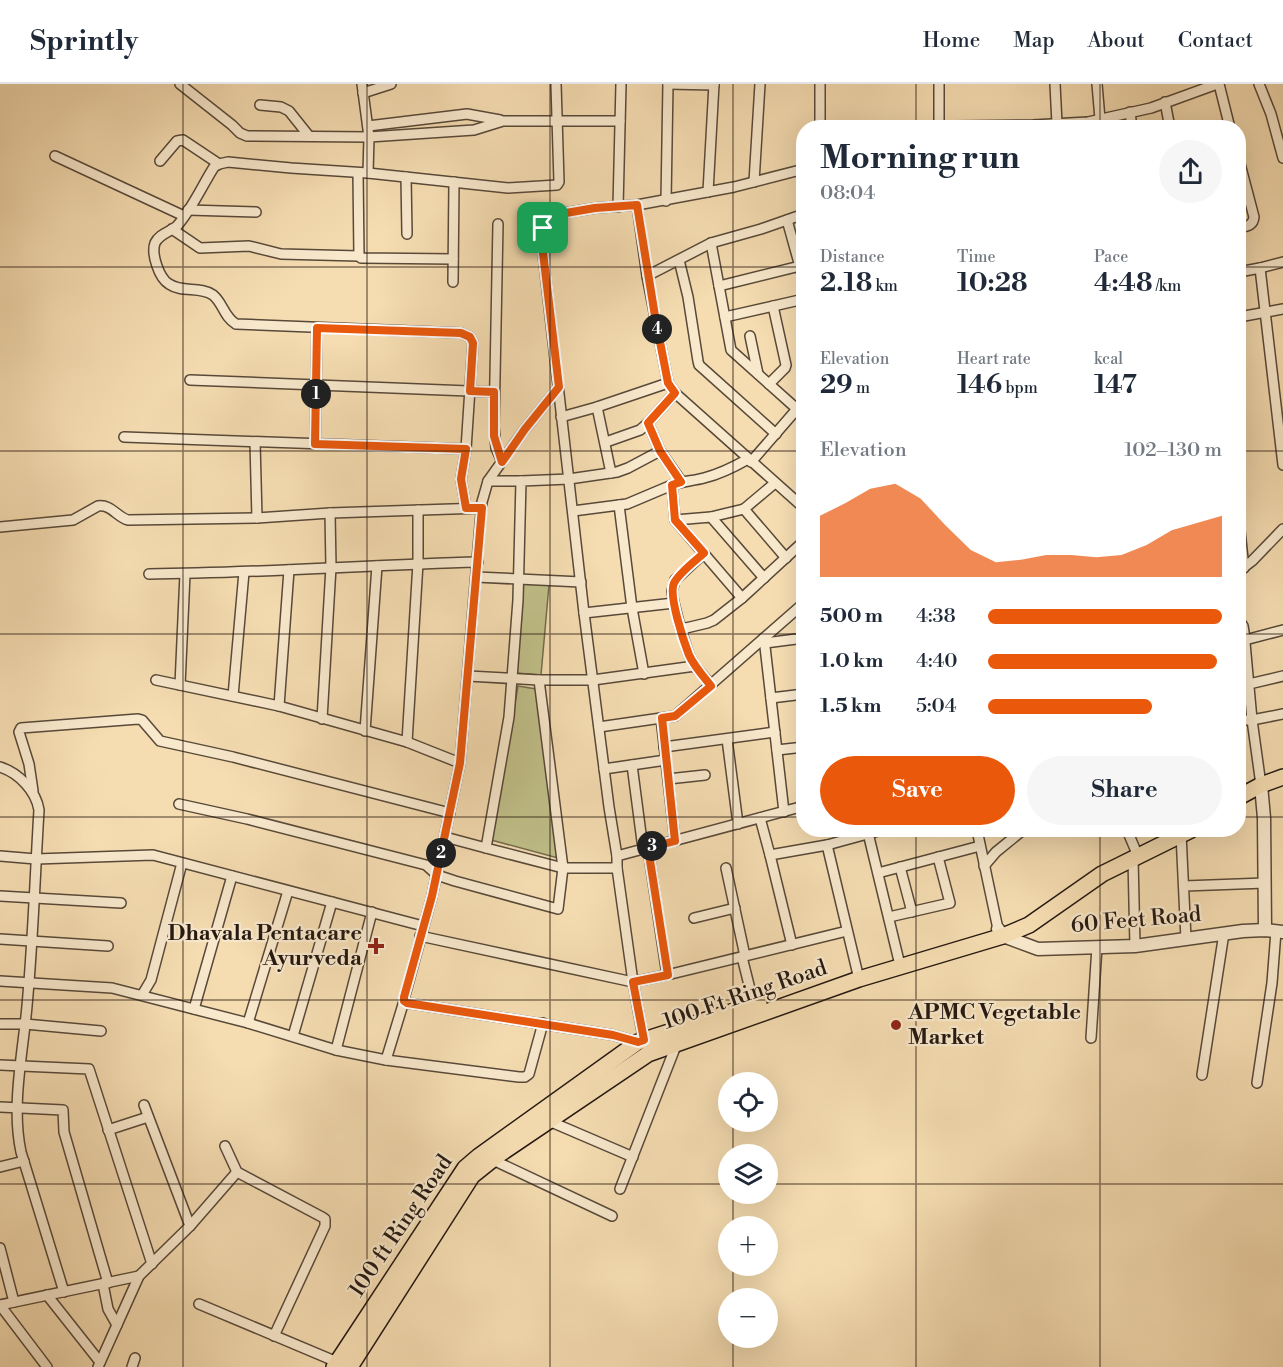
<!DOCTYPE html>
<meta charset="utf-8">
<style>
body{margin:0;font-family:"Libre Bodoni",serif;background:#f6f6f7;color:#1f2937;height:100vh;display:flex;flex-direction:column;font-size:22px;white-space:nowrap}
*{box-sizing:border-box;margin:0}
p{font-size:20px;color:#747a83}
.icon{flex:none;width:33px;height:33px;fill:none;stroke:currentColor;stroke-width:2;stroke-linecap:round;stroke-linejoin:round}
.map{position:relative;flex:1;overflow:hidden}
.drawer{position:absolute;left:796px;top:36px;width:450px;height:717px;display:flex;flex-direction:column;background:#fff;border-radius:24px;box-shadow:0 6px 24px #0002}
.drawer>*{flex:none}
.tools{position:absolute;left:718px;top:988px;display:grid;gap:12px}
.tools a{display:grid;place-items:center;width:60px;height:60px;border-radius:50%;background:#fff;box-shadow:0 6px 24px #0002;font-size:30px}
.pin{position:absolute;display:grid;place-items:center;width:51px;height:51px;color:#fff;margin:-26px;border-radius:12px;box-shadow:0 3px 9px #0006}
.km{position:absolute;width:30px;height:30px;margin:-15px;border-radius:50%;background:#222;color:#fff;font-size:16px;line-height:30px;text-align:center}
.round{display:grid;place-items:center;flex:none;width:63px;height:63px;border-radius:32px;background:#f6f6f7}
.headline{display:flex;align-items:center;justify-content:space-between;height:102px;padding:0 24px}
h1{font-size:33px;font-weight:800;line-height:45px}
.stats{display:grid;grid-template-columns:repeat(3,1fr);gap:9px;height:102px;padding:6px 24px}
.stats div{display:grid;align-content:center}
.stats b{font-size:26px;font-weight:800}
.stats small{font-size:16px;font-weight:400}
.stats p{font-size:16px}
.chart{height:168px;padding:12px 24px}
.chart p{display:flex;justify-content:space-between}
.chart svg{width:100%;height:108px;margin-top:6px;fill:#ea580c;opacity:.7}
.cta{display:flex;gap:12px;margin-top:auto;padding:12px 24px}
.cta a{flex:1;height:69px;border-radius:36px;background:#ea580c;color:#fff;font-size:24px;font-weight:800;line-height:69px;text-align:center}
.cta a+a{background:#f6f6f7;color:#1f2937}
ul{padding:0 24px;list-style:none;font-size:20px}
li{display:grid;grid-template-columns:96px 72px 1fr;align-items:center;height:45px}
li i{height:15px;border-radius:8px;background:#ea580c}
header{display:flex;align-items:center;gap:36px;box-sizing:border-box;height:84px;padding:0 30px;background:#fff;border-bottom:2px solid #e0e1e3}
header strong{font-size:28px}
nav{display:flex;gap:33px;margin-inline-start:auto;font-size:21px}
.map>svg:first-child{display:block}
</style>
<header>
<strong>Sprintly</strong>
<nav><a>Home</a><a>Map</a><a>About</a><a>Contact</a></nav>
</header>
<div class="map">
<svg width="1283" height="1283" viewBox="0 0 1283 1283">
<rect width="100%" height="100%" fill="#f5dcb1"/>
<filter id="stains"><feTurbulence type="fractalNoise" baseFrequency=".00333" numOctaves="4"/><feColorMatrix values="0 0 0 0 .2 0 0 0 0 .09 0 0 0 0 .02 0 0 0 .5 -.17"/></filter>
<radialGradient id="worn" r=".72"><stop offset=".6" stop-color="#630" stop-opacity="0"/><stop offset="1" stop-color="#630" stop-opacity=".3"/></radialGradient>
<g fill="#c0bf89" stroke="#726c4d" stroke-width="1.5">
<path d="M523,499l26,2 -8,90 -25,-2z"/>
<path d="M518,602l18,3 22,169 -67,-18z"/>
</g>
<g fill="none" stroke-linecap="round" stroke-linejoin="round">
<defs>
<g id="minor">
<path d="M180,0l52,41 8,8 7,3 122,1 -7,-53"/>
<path d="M668,0l46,1"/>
<path d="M820,0v44"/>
<path d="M939,0v44"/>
<path d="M1055,0l2,40"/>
<path d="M1097,0l3,35"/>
<path d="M1219,0l11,44"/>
<path d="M1259,0l12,30 12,44"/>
<path d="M363,9l28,-9"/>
<path d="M1165,18l5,26"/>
<path d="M260,21l21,2 8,4 20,25"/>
<path d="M1130,28l2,16"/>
<path d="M368,42l99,-12 33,6"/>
<path d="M945,44l10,-2 78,-1 55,-3 63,-14 66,-24"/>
<path d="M55,72l129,60"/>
<path d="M1239,76l15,57c-1,9 -7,9 -15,11"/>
<path d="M160,77l17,-20 6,-1 36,24"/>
<path d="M804,85l-70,18 -97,18 10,71 21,107 7,10 129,115"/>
<path d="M358,89l1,83 2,2 92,1"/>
<path d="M368,89l1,-36 105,-7 29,-9h117"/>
<path d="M406,93l1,57"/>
<path d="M754,98l6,-98"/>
<path d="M708,108l6,-108"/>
<path d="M666,117l2,-117"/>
<path d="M637,121l-42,3 -36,6 -8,5 -8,9 -2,8 43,377 25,194 8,49v12l16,114 11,60"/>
<path d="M618,123l3,-123"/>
<path d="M188,126l68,2"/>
<path d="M787,136l17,61"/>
<path d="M498,140l-4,203 2,21 6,14"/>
<path d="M172,145l28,19 49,-2 32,8 78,2"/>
<path d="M711,159l20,107 66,59 -46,53"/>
<path d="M679,176l9,37 10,64 1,4 77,69"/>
<path d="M1260,184l23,197"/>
<path d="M1239,188l21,-4 23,-6"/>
<path d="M647,192l64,-33 50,-14 43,-15"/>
<path d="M453,198l1,-100"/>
<path d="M719,202l81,-20"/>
<path d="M725,233l79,-18"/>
<path d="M1239,233l44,-8"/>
<path d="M750,252l8,38"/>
<path d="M190,296l304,12"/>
<path d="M769,300l16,-16 1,-3 -13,-59"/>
<path d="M559,303l-34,42 -37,52 -6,21 -22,261 -28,133 -28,103 3,4 206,32 25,7"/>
<path d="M597,323l14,66"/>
<path d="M561,333l36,-10 71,-24"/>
<path d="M648,339l12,28 21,30"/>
<path d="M124,353l342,12"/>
<path d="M255,358l2,76"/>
<path d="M606,358l34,-12 8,-7 27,-30"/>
<path d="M315,360l2,-116"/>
<path d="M488,397h33"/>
<path d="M775,399l-31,26 42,49"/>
<path d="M619,421l13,103 12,66"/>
<path d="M466,424l-5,-29 5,-30 7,-106 -3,-6 -9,-4 -225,-9c-12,-7 -13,-21 -23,-29 -13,-9 -31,-2 -44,-11 -10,-6 -18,-30 -14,-41 4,-9 15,-11 22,-17 15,-17 25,-40 37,-59l5,-3 9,-2 63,6 77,5 140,15 49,-3 2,-3 -3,-98"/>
<path d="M573,427l54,-7 45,-19"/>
<path d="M711,433l33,-8"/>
<path d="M675,436l36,-3 53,61"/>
<path d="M1239,438l5,46"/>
<path d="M0,443l73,-7 25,-14c13,-2 19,11 30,14l129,-2 73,-5 152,-5"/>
<path d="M1239,487l13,-10 31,-32"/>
<path d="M149,490c110,-1 219,-9 329,-12"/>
<path d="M476,493l105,5"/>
<path d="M742,514l-67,-78 -3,-35c10,-4 21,-4 32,-7 16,-4 30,-11 44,-19"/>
<path d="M674,519l-2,-12 3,-11 29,-27"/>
<path d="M584,529l90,-10 6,24 6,1 21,-5 7,-3 28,-22 62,-57"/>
<path d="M1239,536l4,6 1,6 8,88 9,65"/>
<path d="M680,543l9,28 6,11 16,19"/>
<path d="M764,554l20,174"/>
<path d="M1245,556l38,-10"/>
<path d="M765,559l39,-5"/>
<path d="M468,592l71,4h54l102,-14"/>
<path d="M156,596l123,26 128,36 53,21"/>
<path d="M1249,600l34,-8"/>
<path d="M180,601l5,-111"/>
<path d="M233,612l11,-124"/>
<path d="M771,614l33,-4"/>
<path d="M279,622l10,-136"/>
<path d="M661,634l14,123"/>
<path d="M322,635l9,-152 -1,-54"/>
<path d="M1239,636h13l31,-6"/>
<path d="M599,643l76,-11 129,-113"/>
<path d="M365,647l12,-165"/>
<path d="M727,655l11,85"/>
<path d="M407,658l11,-179v-53"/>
<path d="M664,663l111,-15"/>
<path d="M777,666l27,-3"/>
<path d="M632,681l11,84"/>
<path d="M0,683c19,6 36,24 39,43 -4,66 -6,131 -12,196 -4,46 -16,100 -6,146l43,140"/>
<path d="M604,685l62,-9"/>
<path d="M668,695l37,-4"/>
<path d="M33,707l-4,-27 -10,-32 2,-4 117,-9 4,1 18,21 73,16 217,56"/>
<path d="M179,720l68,15 179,46 11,10 18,6 103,28 5,-41 -24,-188"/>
<path d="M760,734l10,37 57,-10 32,134"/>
<path d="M977,746l21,99"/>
<path d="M1127,746l8,19"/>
<path d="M868,749l31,128"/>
<path d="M1181,750l5,105"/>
<path d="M445,753l41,11"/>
<path d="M827,761l55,-15"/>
<path d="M648,764l19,127"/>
<path d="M770,771l22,90"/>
<path d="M0,772l36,3 117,-4 270,71"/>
<path d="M617,772l187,-50"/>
<path d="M1133,774l2,88"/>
<path d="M984,782l12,-14 27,-22"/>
<path d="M900,783l12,45"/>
<path d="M617,784h-54l-77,-20 23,-131 9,-117 3,-119 48,-2 48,-7 11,-4 32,-17"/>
<path d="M726,784l19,88"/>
<path d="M878,789l102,-27"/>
<path d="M1184,802l81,-3"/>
<path d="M0,812l121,7"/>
<path d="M889,833l61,-14 -12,-46"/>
<path d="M694,834l41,-10"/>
<path d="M420,852l213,46 34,-7 180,-44"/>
<path d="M0,855l108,7"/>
<path d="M742,873l12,48"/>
<path d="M0,897l112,7 136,35 88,27 50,10 133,17h6l4,-3 14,-51"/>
<path d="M142,911l9,-15 31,-117"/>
<path d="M194,925l38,-133"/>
<path d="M248,939l40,-132"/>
<path d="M0,940h25l76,7"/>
<path d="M293,952l39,-134"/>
<path d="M1091,954l6,-91"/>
<path d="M336,966l36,-138"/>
<path d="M386,976l18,-59"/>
<path d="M0,981l89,4 63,195"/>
<path d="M1202,991l22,-142"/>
<path d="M1257,999l15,-100 4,-52"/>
<path d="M144,1021l46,121"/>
<path d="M0,1023l63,3 1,22 44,151"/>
<path d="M549,1037l84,36"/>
<path d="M108,1046l40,-13"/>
<path d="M225,1062l12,26 85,45 3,2v7l-51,110"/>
<path d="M493,1076l119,56"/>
<path d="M0,1083l24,-6"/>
<path d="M620,1105l57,-146"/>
<path d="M0,1164l14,54"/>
<path d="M103,1200l5,25 9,16"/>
<path d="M47,1211l53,67"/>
<path d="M199,1220l138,58"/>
<path d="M0,1221l139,-29"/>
<path d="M0,1221l47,62"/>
<path d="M98,1283l41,-91 51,-50 47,-54"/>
<path d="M132,1283l3,-9"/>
</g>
<g id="tertiary">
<path d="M1261,701l3,33 1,112"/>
<path d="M998,845l5,7 35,13 97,-3 108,-15 22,-1 18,2"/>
</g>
<g id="primary">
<path d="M1239,713l22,-12 22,-8"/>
<path d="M334,1283l131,-199 14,-12 159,-114 121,-39"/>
<path d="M350,1283l122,-191 25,-20 151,-102 211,-75 144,-43 26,-11 73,-51 89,-44"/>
</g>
</defs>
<use href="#minor" stroke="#584939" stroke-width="12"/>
<use href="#tertiary" stroke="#584939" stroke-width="15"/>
<use href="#primary" stroke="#241811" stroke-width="18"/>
<use href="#minor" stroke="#f8e8cc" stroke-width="9"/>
<use href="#tertiary" stroke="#f8e8cc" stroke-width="12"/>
<use href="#primary" stroke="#f5dcb1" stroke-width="15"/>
</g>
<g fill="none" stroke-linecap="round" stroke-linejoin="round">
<defs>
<path id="route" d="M637,121l18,111 13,67 7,10 -27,30 12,28 21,31 -9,3 3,35 29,33c-9,8 -25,20 -30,30 -6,12 10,59 15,72 5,11 14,21 22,31l-36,30 -13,2 13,123 -27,7 20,127 -35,7 11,58 -6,2 -25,-7 -206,-32 -3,-2v-4l28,-101 28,-133 22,-255h-16l-5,-29 5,-30 -151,-5 2,-116 144,5 9,4 3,6 -3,48 24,1v44l8,26 23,-33 34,-42 -18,-151 2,-8 8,-9 9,-5 35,-6z"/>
</defs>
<use href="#route" stroke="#fff" stroke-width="12"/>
<use href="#route" stroke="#ea580c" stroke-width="8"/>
</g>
<path fill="none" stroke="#241811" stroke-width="1.5" stroke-opacity="0.55" d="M183,0v1283M367,0v1283M550,0v1283M733,0v999M916,0v44M1100,0v44M0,183h804M1239,183h44M0,367h804M1239,367h44M0,550h804M1239,550h44M0,733h804M1239,733h44M916,746v537M1100,746v537M0,916h1283M733,1038v33M0,1100h729M768,1100h515M733,1110v33M733,1182v33M733,1254v29"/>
<g fill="#8f2418" stroke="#f8e8cc" stroke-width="2">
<path d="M373 853h6v6h6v6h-6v6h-6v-6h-6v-6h6z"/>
<circle cx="896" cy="941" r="6"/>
</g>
<g text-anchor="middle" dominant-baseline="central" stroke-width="4.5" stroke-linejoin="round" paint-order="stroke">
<g font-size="22" fill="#241811" stroke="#f8e8cc">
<text transform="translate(1136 836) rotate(-5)">60 Feet Road</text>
<text transform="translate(745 911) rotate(-19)">100 Ft Ring Road</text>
<text transform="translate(401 1142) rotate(-56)">100 ft Ring Road</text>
</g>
<g font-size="22" font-weight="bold" fill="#241811" stroke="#f8e8cc" text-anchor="end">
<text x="362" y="849">Dhavala Pentacare<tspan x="362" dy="25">Ayurveda</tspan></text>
<text x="908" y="928" text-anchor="start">APMC Vegetable<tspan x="908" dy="25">Market</tspan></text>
</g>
</g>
<rect width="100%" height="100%" filter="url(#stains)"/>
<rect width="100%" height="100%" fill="url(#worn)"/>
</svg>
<div class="tools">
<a><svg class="icon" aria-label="locate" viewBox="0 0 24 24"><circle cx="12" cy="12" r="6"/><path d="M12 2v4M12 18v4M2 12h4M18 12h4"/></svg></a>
<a><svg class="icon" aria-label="layers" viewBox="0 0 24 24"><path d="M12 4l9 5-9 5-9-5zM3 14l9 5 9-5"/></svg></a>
<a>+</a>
<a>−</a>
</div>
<div class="pin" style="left:543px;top:144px;background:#1e9e55"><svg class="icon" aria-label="arrive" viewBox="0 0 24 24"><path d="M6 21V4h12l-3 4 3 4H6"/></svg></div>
<b class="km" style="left:316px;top:310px">1</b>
<b class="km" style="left:441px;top:769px">2</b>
<b class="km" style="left:652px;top:762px">3</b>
<b class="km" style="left:657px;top:245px">4</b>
<section class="drawer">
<div class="headline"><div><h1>Morning run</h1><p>08:04</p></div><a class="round"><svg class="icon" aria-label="share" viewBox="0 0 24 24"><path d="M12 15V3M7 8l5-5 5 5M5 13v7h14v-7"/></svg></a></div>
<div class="stats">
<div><p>Distance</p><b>2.18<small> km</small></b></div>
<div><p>Time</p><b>10:28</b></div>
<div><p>Pace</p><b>4:48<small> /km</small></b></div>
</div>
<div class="stats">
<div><p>Elevation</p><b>29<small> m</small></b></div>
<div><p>Heart rate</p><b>146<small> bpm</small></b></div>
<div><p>kcal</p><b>147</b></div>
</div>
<div class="chart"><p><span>Elevation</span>102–130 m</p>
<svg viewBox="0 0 160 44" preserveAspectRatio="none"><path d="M0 44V19L10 14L20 8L30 6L40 12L50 23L60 33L70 38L80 37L90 35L100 35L110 36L120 35L130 31L140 25L150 22L160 19V44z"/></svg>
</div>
<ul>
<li><b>500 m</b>4:38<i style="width:100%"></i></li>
<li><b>1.0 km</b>4:40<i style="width:98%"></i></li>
<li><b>1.5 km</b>5:04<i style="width:70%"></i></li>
</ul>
<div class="cta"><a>Save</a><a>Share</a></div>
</section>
</div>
